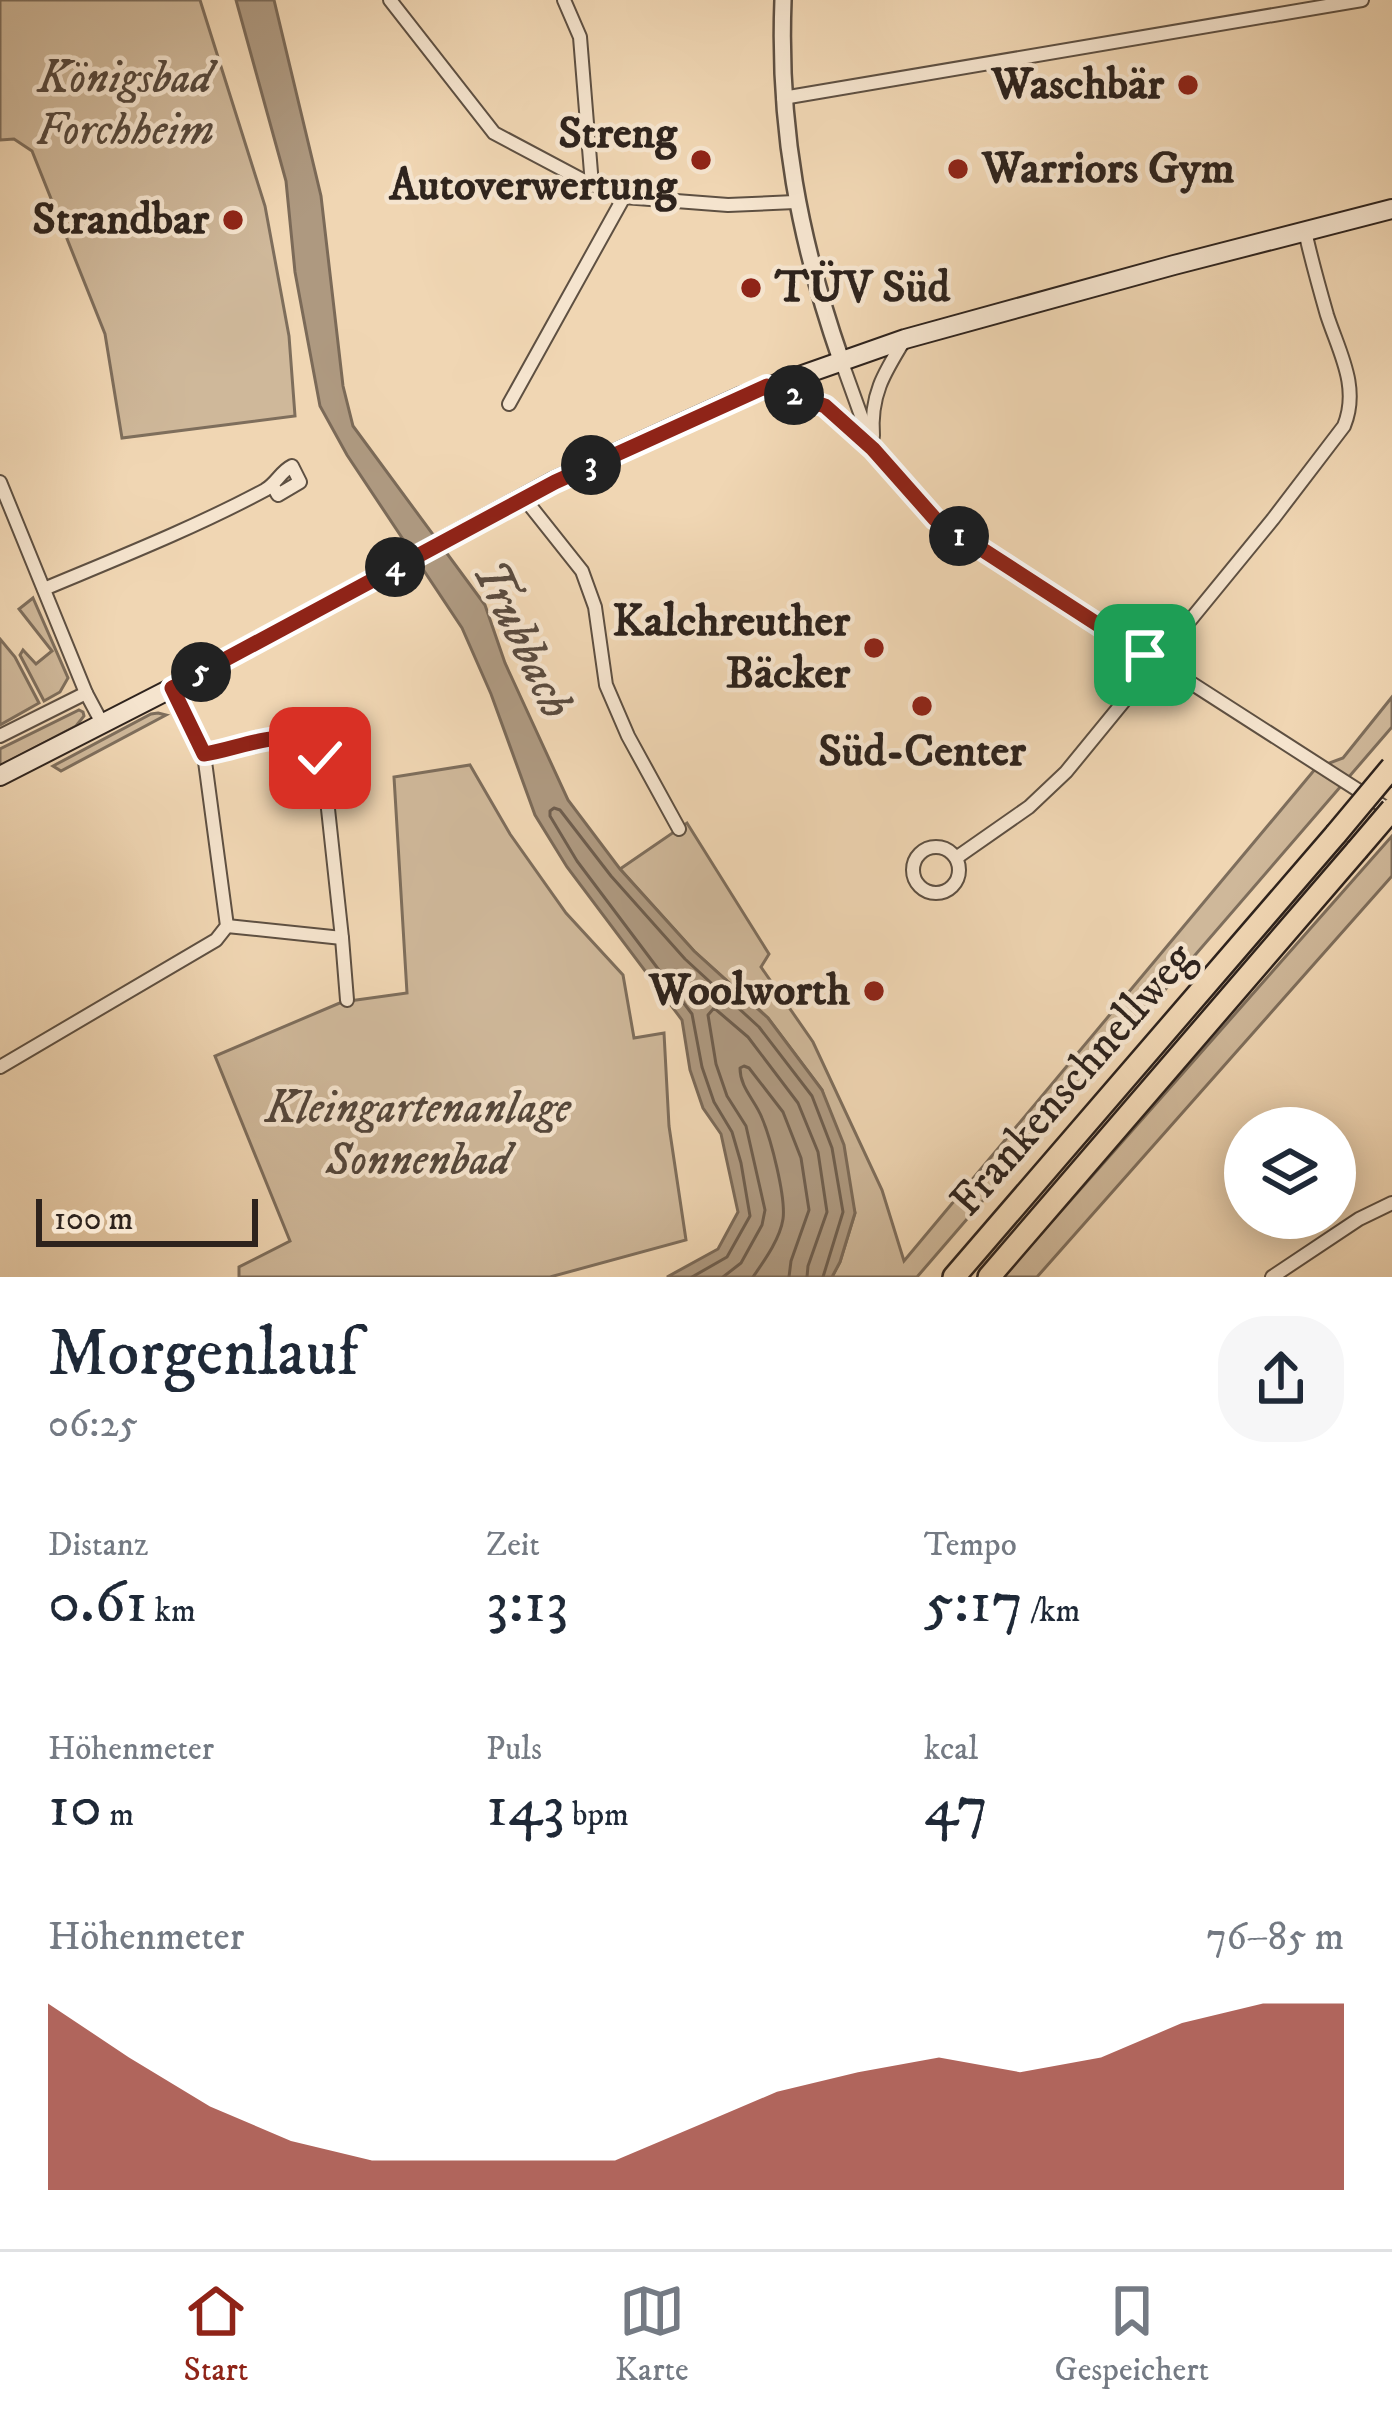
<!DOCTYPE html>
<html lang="de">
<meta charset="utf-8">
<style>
body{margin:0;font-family:"IM FELL DW Pica",serif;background:#f6f6f7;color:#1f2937;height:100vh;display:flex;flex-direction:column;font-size:45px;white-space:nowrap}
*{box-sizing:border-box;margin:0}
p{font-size:39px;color:#747a83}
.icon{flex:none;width:66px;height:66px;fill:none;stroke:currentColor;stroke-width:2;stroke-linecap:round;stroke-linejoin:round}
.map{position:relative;height:1277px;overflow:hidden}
.panel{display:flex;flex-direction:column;background:#fff;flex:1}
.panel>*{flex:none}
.fabs{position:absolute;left:1224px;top:1107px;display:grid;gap:24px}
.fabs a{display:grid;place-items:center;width:132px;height:132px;border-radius:50%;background:#fff;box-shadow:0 6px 30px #0003;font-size:60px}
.scale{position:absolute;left:36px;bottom:30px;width:222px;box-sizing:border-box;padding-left:12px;border:6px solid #2e231d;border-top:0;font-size:33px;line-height:42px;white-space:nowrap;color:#2e231d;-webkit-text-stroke:9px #f5e4ce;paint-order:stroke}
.pin{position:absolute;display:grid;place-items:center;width:102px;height:102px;color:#fff;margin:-51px;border-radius:24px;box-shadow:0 6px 18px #0006}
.km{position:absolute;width:60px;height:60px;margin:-30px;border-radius:50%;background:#222;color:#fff;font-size:33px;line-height:60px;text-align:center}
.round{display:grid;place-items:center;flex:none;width:126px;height:126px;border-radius:48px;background:#f6f6f7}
.headline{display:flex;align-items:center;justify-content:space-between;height:204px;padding:0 48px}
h1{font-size:66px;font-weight:600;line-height:90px}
.stats{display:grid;grid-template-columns:repeat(3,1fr);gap:18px;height:204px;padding:12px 48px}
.stats div{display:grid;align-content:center}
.stats b{font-size:60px;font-weight:600}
.stats small{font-size:33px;font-weight:400}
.stats p{font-size:33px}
.chart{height:336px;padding:24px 48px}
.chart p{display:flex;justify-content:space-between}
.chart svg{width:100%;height:216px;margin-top:12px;fill:#8f2418;opacity:.7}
.tabs{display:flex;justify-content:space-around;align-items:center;height:168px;border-top:3px solid #e0e1e3;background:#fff;font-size:33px;color:#747a83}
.tabs a{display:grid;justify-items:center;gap:6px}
.tabs .on{color:#8f2418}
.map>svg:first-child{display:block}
</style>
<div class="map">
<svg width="1392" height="1277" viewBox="0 0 1392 1277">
<rect width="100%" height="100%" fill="#f0d6b3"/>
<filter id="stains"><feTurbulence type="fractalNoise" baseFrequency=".00167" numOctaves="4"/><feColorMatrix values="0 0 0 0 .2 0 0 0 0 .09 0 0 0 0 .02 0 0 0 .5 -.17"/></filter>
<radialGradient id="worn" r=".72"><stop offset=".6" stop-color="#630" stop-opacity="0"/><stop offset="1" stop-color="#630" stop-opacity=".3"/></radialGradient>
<g fill="#cfb89a" stroke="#7e6e5c" stroke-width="3">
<path d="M0,0h200l65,206 24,130 6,80 -173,22 -17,-104 -73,-183 -18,-12 -14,1z"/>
<path d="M33,598l35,80 -8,14 -16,9 -24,-46 3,-5 13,14 16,-13 -33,-42z"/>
<path d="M0,639l15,18 24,46 -39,22z"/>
<path d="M1392,697v30l-475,550h-85l8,-15 15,-49 -33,-123 -54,-72 -74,-67 -74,-82 67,-46 82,131 -8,13 52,75 69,148 22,71 412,-493 27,-10z"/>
<path d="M79,710l4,2 1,4 -8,10 -76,40v-17z"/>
<path d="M158,713l8,2 -105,56 -8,-5 98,-52z"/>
<path d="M470,765l40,69 56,79 57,62 11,63 30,-5 5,93 17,114 -136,37h-311v-10l51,-26 -75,-185 127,-54 65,-9 -13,-216z"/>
<path d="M1392,836v40l-355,401h-34z"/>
</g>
<path fill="#ae9980" stroke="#7b6a58" stroke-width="3" d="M236,0h38l47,196 22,190 10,40 132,179 20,58 63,137 52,69 74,82 74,67 54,72 22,55 11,68 -15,49 -8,15h-165l51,-28 20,-37 -17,-78 -18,-26 -13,-38 -8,-50 -115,-153 -32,-52 -44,-121 -29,-66 -115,-173 -27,-49 -25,-134 -9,-91z"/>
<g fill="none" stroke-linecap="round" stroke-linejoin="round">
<g stroke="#6e5e4e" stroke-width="3">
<path d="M692,1277l35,-20 23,-41 -9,-53 -9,-31 -18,-30 -12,-35 -10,-53 -115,-153 -27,-45v-5l4,-3 6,2 51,66 74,83 74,68 53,69 20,52 11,64 -20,65"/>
<path d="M723,1277l18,-14 21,-38 3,-15 -19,-84 -19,-30 -11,-32 -8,-49 6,-7 34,29 50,66 20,49 9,60 -19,54 -1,11"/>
<path d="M753,1277c11,-16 27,-38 30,-58 3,-22 -12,-80 -21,-101 -7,-18 -22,-30 -22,-50l4,-2 5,2 34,44 18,46 8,52 -18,51 -2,16"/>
</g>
<defs>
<g id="minor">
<path d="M390,0l104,133 98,52 32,12"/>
<path d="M564,0l16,37 12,148"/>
<path d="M783,98l579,-98"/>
<path d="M841,360l32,89 63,70 456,293"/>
<path d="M769,387l56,19 43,39"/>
<path d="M509,404l115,-207 104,8 67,-3"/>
<path d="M873,436c-3,-41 11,-63 32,-97"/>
<path d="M0,482l86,211 16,30"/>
<path d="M524,498l58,73 13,36 11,78 22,51 51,93"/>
<path d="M44,589c74,-31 150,-61 221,-99 12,-7 15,-18 27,-24l8,16 -22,13 -5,-9"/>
<path d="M0,736l86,-43"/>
<path d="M204,754c28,-3 85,-28 107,-9 8,6 10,17 13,27l18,166 -115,-12"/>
<circle cx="936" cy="870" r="23"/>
<path d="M956,858l73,-51 37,-35 207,-253 71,-93c16,-39 -5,-74 -17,-111 -8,-28 -16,-56 -22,-84"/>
<path d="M342,938l5,62"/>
<path d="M0,1067l216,-127 11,-14 -23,-172 -32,-66"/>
<path d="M1272,1277l87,-58 33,-16"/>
</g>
<path id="tertiary" d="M783,0c-5,128 16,239 58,360"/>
<path id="secondary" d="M0,776l172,-88 383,-207 185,-84 165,-58 269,-74 218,-56"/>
<g id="motorway">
<path d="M954,1277l382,-443"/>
<path d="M989,1277l368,-427"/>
</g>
</defs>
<use href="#minor" stroke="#5e5042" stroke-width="16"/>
<use href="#tertiary" stroke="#5e5042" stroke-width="20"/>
<use href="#secondary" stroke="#2e231d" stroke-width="22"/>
<use href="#motorway" stroke="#2e231d" stroke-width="26"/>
<use href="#minor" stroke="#f5e4ce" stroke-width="12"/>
<use href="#tertiary" stroke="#f5e4ce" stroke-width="15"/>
<use href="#secondary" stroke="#f5e4ce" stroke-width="18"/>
<use href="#motorway" stroke="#f0d6b3" stroke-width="21"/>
<defs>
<g id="motorway-bridge">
<path d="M1336,834l56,-67"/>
<path d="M1357,850l35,-41"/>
</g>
</defs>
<use href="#motorway-bridge" stroke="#2e231d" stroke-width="26" stroke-linecap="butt"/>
<use href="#motorway-bridge" stroke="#f0d6b3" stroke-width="21"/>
</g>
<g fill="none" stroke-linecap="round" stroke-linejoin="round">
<defs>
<path id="route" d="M320,758c-21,-40 -81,-8 -116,-4l-32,-66 383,-206 212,-96 58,20 48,43 62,70 210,136"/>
</defs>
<use href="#route" stroke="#fff" stroke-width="24"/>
<use href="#route" stroke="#8f2418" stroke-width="15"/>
</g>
<g fill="#8f2418" stroke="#f5e4ce" stroke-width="4.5">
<circle cx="1188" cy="85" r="12"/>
<circle cx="701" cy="160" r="12"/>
<circle cx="958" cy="169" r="12"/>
<circle cx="233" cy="220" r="12"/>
<circle cx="751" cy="288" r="12"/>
<circle cx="874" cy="648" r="12"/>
<circle cx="922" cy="706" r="12"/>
<circle cx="874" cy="991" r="12"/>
</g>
<g text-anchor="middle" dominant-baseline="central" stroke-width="9" stroke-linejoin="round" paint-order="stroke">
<g font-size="45" font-style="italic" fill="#56483c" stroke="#f5e4ce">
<text x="125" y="79">Königsbad<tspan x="125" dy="52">Forchheim</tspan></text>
<text x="418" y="1109">Kleingartenanlage<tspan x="418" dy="52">Sonnenbad</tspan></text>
</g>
<g font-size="45" font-weight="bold" fill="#2e231d" stroke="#f5e4ce" text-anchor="end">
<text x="1164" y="85">Waschbär</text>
<text x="677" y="134">Streng<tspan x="677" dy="52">Autoverwertung</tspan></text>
<text x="982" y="169" text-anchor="start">Warriors Gym</text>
<text x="209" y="220">Strandbar</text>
<text x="775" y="288" text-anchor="start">TÜV Süd</text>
<text x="850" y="622">Kalchreuther<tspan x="850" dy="52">Bäcker</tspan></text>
<text x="922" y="752" text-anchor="middle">Süd-Center</text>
<text x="850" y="991">Woolworth</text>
</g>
<g font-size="45" fill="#2e231d" stroke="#f5e4ce">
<text transform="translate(1073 1080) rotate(-49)">Frankenschnellweg</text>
</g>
<g font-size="48" font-style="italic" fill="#5b4c40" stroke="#f5e4ce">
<text transform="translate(522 639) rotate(64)">Trubbach</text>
</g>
</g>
<rect width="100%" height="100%" filter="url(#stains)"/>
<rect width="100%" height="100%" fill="url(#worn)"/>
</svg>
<div class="fabs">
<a><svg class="icon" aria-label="layers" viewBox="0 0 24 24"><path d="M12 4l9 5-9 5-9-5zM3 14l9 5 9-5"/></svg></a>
</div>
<div class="scale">100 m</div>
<div class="pin" style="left:1145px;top:655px;background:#1e9e55"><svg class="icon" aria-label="arrive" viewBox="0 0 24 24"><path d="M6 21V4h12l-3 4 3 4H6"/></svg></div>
<div class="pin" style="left:320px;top:758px;background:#d93025"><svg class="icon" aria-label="check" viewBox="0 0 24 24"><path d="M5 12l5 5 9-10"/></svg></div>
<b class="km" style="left:959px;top:536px">1</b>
<b class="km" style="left:794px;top:395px">2</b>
<b class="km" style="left:591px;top:465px">3</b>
<b class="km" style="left:395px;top:567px">4</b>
<b class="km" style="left:201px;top:672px">5</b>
</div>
<section class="panel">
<div class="headline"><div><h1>Morgenlauf</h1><p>06:25</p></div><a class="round"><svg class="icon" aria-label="share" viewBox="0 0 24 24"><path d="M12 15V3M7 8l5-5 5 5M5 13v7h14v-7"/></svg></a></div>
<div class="stats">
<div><p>Distanz</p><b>0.61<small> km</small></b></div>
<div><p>Zeit</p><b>3:13</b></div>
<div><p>Tempo</p><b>5:17<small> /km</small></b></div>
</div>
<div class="stats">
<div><p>Höhenmeter</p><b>10<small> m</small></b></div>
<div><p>Puls</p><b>143<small> bpm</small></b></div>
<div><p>kcal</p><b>47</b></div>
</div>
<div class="chart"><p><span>Höhenmeter</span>76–85 m</p>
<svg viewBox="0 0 160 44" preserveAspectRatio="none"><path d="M0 44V6L10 17L20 27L30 34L40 38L50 38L60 38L70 38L80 31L90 24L100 20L110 17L120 20L130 17L140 10L150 6L160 6V44z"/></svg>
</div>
</section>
<nav class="tabs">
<a class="on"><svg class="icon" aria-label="home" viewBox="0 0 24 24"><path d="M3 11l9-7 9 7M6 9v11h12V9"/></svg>Start</a>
<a><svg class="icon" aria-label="map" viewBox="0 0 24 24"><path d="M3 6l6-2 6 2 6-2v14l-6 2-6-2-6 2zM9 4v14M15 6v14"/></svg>Karte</a>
<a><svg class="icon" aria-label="saved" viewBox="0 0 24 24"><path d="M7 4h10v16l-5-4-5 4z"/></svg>Gespeichert</a>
</nav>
